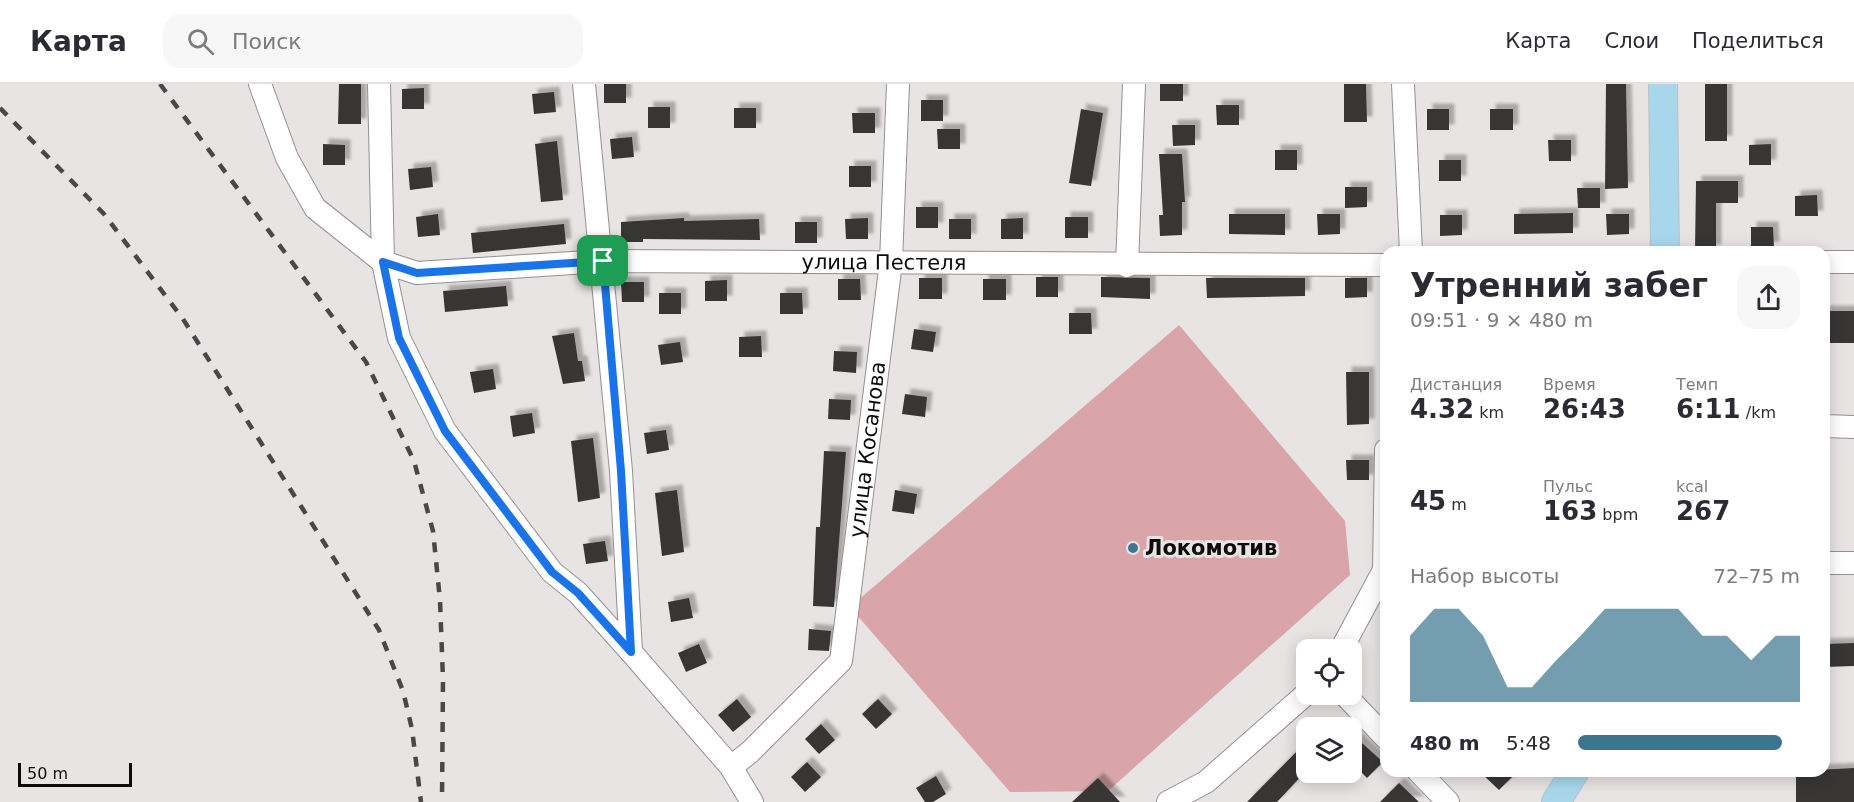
<!DOCTYPE html>
<html lang="ru">
<meta charset="utf-8">
<style>
body{margin:0;font-family:"DejaVu Sans",sans-serif;background:#f7f7f7;color:#2b2b33;height:100vh;display:flex;flex-direction:column;font-size:22px;white-space:nowrap}
*{box-sizing:border-box;margin:0}
p{font-size:20px;color:#7c7c81}
.icon{flex:none;width:33px;height:33px;fill:none;stroke:currentColor;stroke-width:2;stroke-linecap:round;stroke-linejoin:round}
.map{position:relative;flex:1;overflow:hidden}
.side{position:absolute;left:1380px;top:162px;width:450px;height:531px;display:flex;flex-direction:column;background:#fff;border-radius:18px;box-shadow:0 3px 15px #0003}
.side>*{flex:none}
.fabs{position:absolute;left:1296px;top:555px;display:grid;gap:12px}
.fabs a{display:grid;place-items:center;width:66px;height:66px;border-radius:12px;background:#fff;box-shadow:0 3px 15px #0003;font-size:30px}
.scale{position:absolute;left:18px;bottom:15px;width:114px;box-sizing:border-box;padding-left:6px;border:3px solid #0d0c0c;border-top:0;font-size:16px;line-height:21px;white-space:nowrap;color:#0d0c0c;-webkit-text-stroke:4px #e9e4e4;paint-order:stroke}
.pin{position:absolute;display:grid;place-items:center;width:51px;height:51px;color:#fff;margin:-26px;border-radius:12px;box-shadow:0 3px 9px #0006}
.round{display:grid;place-items:center;flex:none;width:63px;height:63px;border-radius:18px;background:#f7f7f7}
.summary{display:flex;align-items:center;justify-content:space-between;height:102px;padding:0 30px}
h1{font-size:33px;font-weight:700;line-height:45px}
.metrics{display:grid;grid-template-columns:repeat(3,1fr);gap:9px;height:102px;padding:6px 30px}
.metrics div{display:grid;align-content:center}
.metrics b{font-size:26px;font-weight:700}
.metrics small{font-size:16px;font-weight:400}
.metrics p{font-size:16px}
.chart{height:168px;padding:12px 30px}
.chart p{display:flex;justify-content:space-between}
.chart svg{width:100%;height:108px;margin-top:6px;fill:#3c758f;opacity:.7}
ul{padding:0 30px;list-style:none;font-size:20px}
li{display:grid;grid-template-columns:96px 72px 1fr;align-items:center;height:45px}
li i{height:15px;border-radius:8px;background:#3c758f}
header{display:flex;align-items:center;gap:36px;box-sizing:border-box;height:84px;padding:0 30px;background:#fff;border-bottom:2px solid #e1e1e2}
header strong{font-size:28px}
nav{display:flex;gap:33px;margin-inline-start:auto;font-size:21px}
.search{width:420px;height:54px;background:#f7f7f7;display:flex;align-items:center;gap:15px;box-sizing:border-box;padding:0 21px;border-radius:18px;color:#7c7c81;font-size:22px}
.map>svg:first-child{display:block}
</style>
<header>
<strong>Карта</strong>
<div class="search"><svg class="icon" aria-label="search" viewBox="0 0 24 24"><circle cx="10" cy="10" r="6"/><path d="M15 15l6 6"/></svg>Поиск</div>
<nav><a>Карта</a><a>Слои</a><a>Поделиться</a></nav>
</header>
<div class="map">
<svg width="1854" height="718" viewBox="0 0 1854 718">
<defs>
<filter id="shadow"><feDropShadow dx="5.5" dy="-5.5" stdDeviation="1.5" flood-color="#0004"/></filter>
</defs>
<rect width="100%" height="100%" fill="#e9e4e4"/>
<path fill="#d9a5a8" d="M1179,241l166,196 5,54 -242,216 -98,1 -160,-185z"/>
<g fill="#393535" filter="url(#shadow)">
<path d="M339,0h22v40h-23z"/>
<rect x="604" y="0" width="22" height="19"/>
<rect x="1160" y="0" width="23" height="17"/>
<path d="M1344,0h22l1,38h-23z"/>
<path d="M1606,0h20l2,104 -23,1z"/>
<rect x="1705" y="0" width="22" height="57"/>
<path d="M424,4v21h-22v-20z"/>
<path d="M554,8l2,20 -22,2 -2,-20z"/>
<rect x="921" y="16" width="22" height="21"/>
<path d="M1216,21h23v20h-22z"/>
<rect x="648" y="23" width="22" height="21"/>
<rect x="734" y="24" width="22" height="20"/>
<path d="M1081,25l22,4 -12,73 -22,-3z"/>
<rect x="1427" y="25" width="22" height="21"/>
<rect x="1490" y="25" width="23" height="21"/>
<path d="M852,29h23v20h-22z"/>
<path d="M1172,41h23v20l-22,1z"/>
<path d="M937,45h23v20h-22z"/>
<path d="M632,53l2,20 -22,2 -2,-20z"/>
<path d="M1548,56h23v21h-22z"/>
<path d="M557,57l6,59 -22,2 -6,-58z"/>
<path d="M323,60l22,1v20h-22z"/>
<path d="M1771,60v21h-22v-20z"/>
<rect x="1275" y="66" width="22" height="20"/>
<path d="M1159,70h23l3,48h-3v33l-22,1 -1,-21h4z"/>
<rect x="1439" y="76" width="22" height="21"/>
<rect x="849" y="82" width="22" height="21"/>
<path d="M431,83l2,20 -23,3 -2,-21z"/>
<path d="M1696,97h42v22h-22v47h-21z"/>
<path d="M1345,103h22v20l-22,1z"/>
<path d="M1577,104h23v20h-22z"/>
<path d="M1817,111l1,21h-23v-20z"/>
<rect x="916" y="123" width="22" height="21"/>
<path d="M1573,129v20l-59,1v-20z"/>
<path d="M438,130l2,21 -22,2 -2,-20z"/>
<path d="M1229,130h56v21l-56,-1z"/>
<path d="M1317,130h23v20l-22,1z"/>
<path d="M1606,130h23v20l-22,1z"/>
<path d="M1440,131h22v20l-22,1z"/>
<rect x="1065" y="133" width="23" height="21"/>
<path d="M684,134v3l75,-2 1,21 -117,-1v3h-22v-20z"/>
<path d="M868,134v21h-22l-1,-20z"/>
<path d="M1023,134v21h-22v-20z"/>
<rect x="949" y="135" width="22" height="20"/>
<rect x="795" y="138" width="22" height="21"/>
<path d="M564,140l2,20 -93,9 -2,-20z"/>
<path d="M1751,143h22l1,20 -23,1z"/>
<rect x="1036" y="193" width="22" height="20"/>
<path d="M1101,193l49,1v21l-49,-2z"/>
<rect x="919" y="194" width="23" height="21"/>
<path d="M1206,194h99v18l-98,2z"/>
<path d="M1345,194h22v19l-22,1z"/>
<path d="M838,195h22l1,21h-23z"/>
<rect x="983" y="195" width="23" height="21"/>
<path d="M727,196v21h-22v-20z"/>
<path d="M621,198h23v20h-22z"/>
<path d="M506,202l2,20 -63,6 -2,-21z"/>
<rect x="659" y="209" width="22" height="21"/>
<path d="M780,209h22l1,21h-23z"/>
<rect x="1824" y="227" width="30" height="32"/>
<path d="M1069,229h22l1,21h-23z"/>
<path d="M914,245l22,3 -3,20 -22,-3z"/>
<path d="M574,249l4,28h4l3,20 -22,3 -11,-48z"/>
<path d="M761,252l1,21h-23v-20z"/>
<path d="M680,258l3,20 -22,3 -3,-20z"/>
<path d="M834,267l23,1 -1,21 -23,-2z"/>
<path d="M493,285l3,20 -22,4 -4,-21z"/>
<path d="M1346,288h23v52l-22,1z"/>
<path d="M905,310l22,3 -2,20 -23,-3z"/>
<path d="M829,315l22,1 -1,20 -22,-1z"/>
<path d="M532,329l3,20 -22,4 -3,-21z"/>
<path d="M666,346l3,20 -22,4 -3,-21z"/>
<path d="M593,354l7,60 -22,4 -7,-61z"/>
<path d="M824,367l22,1 -12,155 -21,-1 3,-79h4z"/>
<path d="M1346,376h23v20h-22z"/>
<path d="M677,406l7,62 -22,4 -7,-63z"/>
<path d="M895,406l22,4 -3,20 -22,-3z"/>
<path d="M605,457l3,20 -22,3 -3,-20z"/>
<path d="M689,514l4,20 -22,4 -3,-20z"/>
<path d="M809,545l22,2 -2,20 -21,-1z"/>
<path d="M1854,559v23l-30,1v-23z"/>
<path d="M699,560l8,19 -21,9 -8,-19z"/>
<path d="M737,615l14,18 -18,15 -15,-17z"/>
<path d="M878,615l14,15 -16,15 -14,-15z"/>
<path d="M821,640l14,16 -16,14 -14,-15z"/>
<path d="M1352,650l31,28 -16,16 -15,-15z"/>
<path d="M1306,658v29l-29,31h-30z"/>
<path d="M807,678l14,15 -16,15 -14,-15z"/>
<path d="M1854,684v34h-58v-31z"/>
<path d="M1479,687h39l-19,19z"/>
<path d="M936,692l10,18 -13,8h-8l-9,-14z"/>
<path d="M1098,694l22,24h-48z"/>
<path d="M1399,699l20,19h-39z"/>
</g>
<g fill="none" stroke-linecap="round" stroke-linejoin="round">
<defs>
<g id="minor">
<path id="s1" d="M260,0l27,74 28,50 68,54 34,11 186,-12 783,4"/>
<path d="M379,0l4,178 16,76 46,93 107,141 26,21 53,59 100,115 21,35"/>
<path d="M584,0l37,387 10,181"/>
<path d="M1403,0l8,168"/>
<path d="M1824,178h30"/>
<path d="M1127,182l7,-182"/>
<path d="M1824,342l30,1"/>
<path d="M1824,479h30"/>
<path d="M1341,566l43,-80 2,-120"/>
<path d="M1344,610l42,44"/>
<path id="s2" d="M731,683l19,-15 91,-91 50,-399 7,-178"/>
<path d="M1418,687l30,31"/>
<path d="M1168,718l38,-20 100,-88"/>
</g>
<g id="major">
<path d="M1663,0l2,168"/>
<path d="M1556,718l19,-31"/>
</g>
</defs>
<use href="#minor" stroke="#959090" stroke-width="24"/>
<use href="#major" stroke="#c0c0c0" stroke-width="30"/>
<use href="#minor" stroke="#fff" stroke-width="22"/>
<use href="#major" stroke="#a8d7ec" stroke-width="28"/>
<g stroke="#494747" stroke-width="4.5" stroke-dasharray="10 10" stroke-linecap="butt">
<path d="M160,0l206,278 48,99 19,70 7,69 3,80 -1,122"/>
<path d="M0,24l104,106 79,105 196,311 24,61 9,38 9,73"/>
</g>
</g>
<g fill="none" stroke-linecap="round" stroke-linejoin="round">
<defs>
<path id="route" d="M603,177l18,210 10,181 -53,-59 -26,-21 -107,-141 -46,-93 -16,-76 34,11z"/>
</defs>
<use href="#route" stroke="#fff" stroke-width="12"/>
<use href="#route" stroke="#1a73e8" stroke-width="8"/>
</g>
<circle fill="#3c758f" stroke="#e9e4e4" stroke-width="2" cx="1133" cy="464" r="6"/>
<g text-anchor="middle" dominant-baseline="central" stroke-width="6" stroke-linejoin="round" paint-order="stroke">
<g font-size="21" fill="#0d0c0c" stroke="#e9e4e4">
<text stroke="none"><textPath href="#s1" startOffset="726">улица Пестеля</textPath></text>
<text stroke="none"><textPath href="#s2" startOffset="366">улица Косанова</textPath></text>
</g>
<g font-size="21" font-weight="bold" fill="#0d0c0c" stroke="#e9e4e4" text-anchor="start">
<text x="1145" y="464">Локомотив</text>
</g>
</g>
</svg>
<div class="fabs">
<a><svg class="icon" aria-label="locate" viewBox="0 0 24 24"><circle cx="12" cy="12" r="6"/><path d="M12 2v4M12 18v4M2 12h4M18 12h4"/></svg></a>
<a><svg class="icon" aria-label="layers" viewBox="0 0 24 24"><path d="M12 4l9 5-9 5-9-5zM3 14l9 5 9-5"/></svg></a>
</div>
<div class="scale">50 m</div>
<div class="pin" style="left:603px;top:177px;background:#1e9e55"><svg class="icon" aria-label="arrive" viewBox="0 0 24 24"><path d="M6 21V4h12l-3 4 3 4H6"/></svg></div>
<section class="side">
<div class="summary"><div><h1>Утренний забег</h1><p>09:51 · 9 × 480 m</p></div><a class="round"><svg class="icon" aria-label="share" viewBox="0 0 24 24"><path d="M12 15V3M7 8l5-5 5 5M5 13v7h14v-7"/></svg></a></div>
<div class="metrics">
<div><p>Дистанция</p><b>4.32<small> km</small></b></div>
<div><p>Время</p><b>26:43</b></div>
<div><p>Темп</p><b>6:11<small> /km</small></b></div>
</div>
<div class="metrics">
<div><b>45<small> m</small></b></div>
<div><p>Пульс</p><b>163<small> bpm</small></b></div>
<div><p>kcal</p><b>267</b></div>
</div>
<div class="chart"><p><span>Набор высоты</span>72–75 m</p>
<svg viewBox="0 0 160 44" preserveAspectRatio="none"><path d="M0 44V17L10 6L20 6L30 17L40 38L50 38L60 27L70 17L80 6L90 6L100 6L110 6L120 17L130 17L140 27L150 17L160 17V44z"/></svg>
</div>
<ul>
<li><b>480 m</b>5:48<i style="width:92%"></i></li>
</ul>
</section>
</div>
